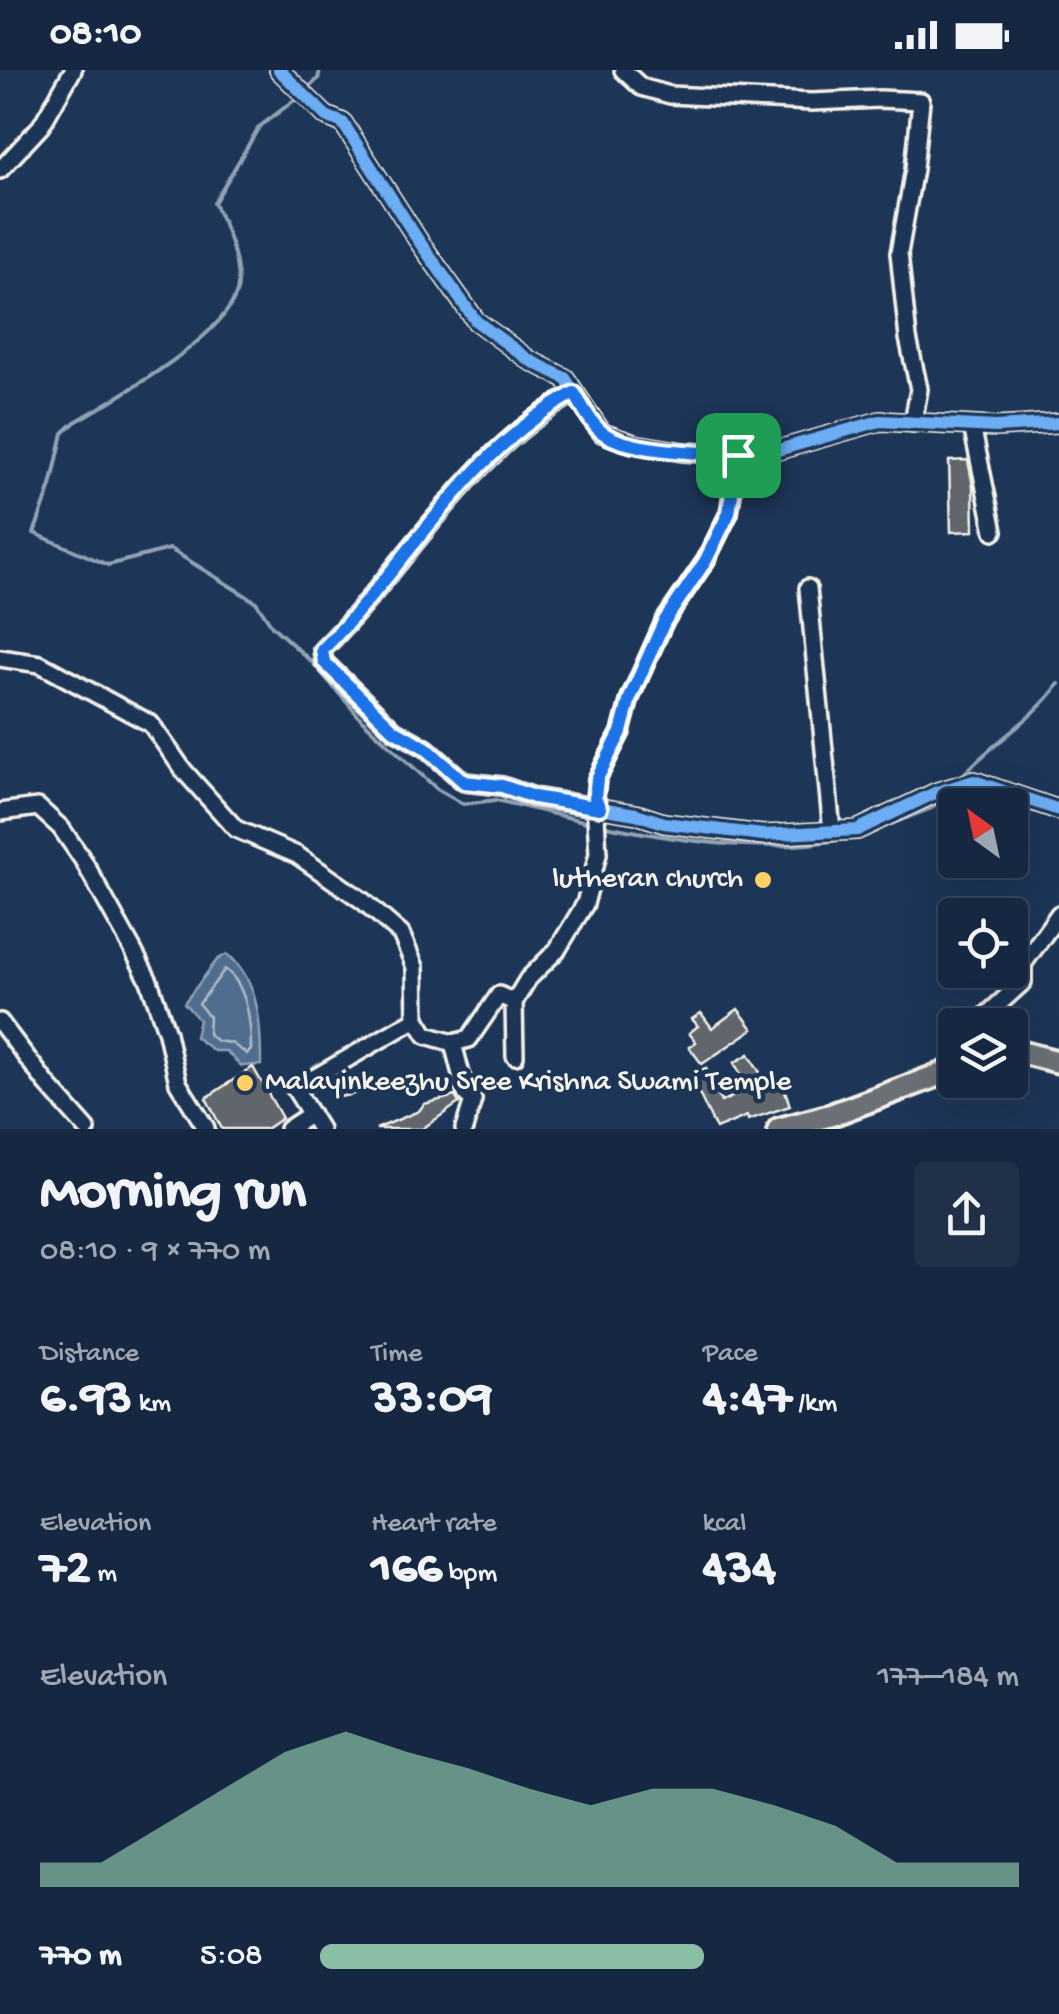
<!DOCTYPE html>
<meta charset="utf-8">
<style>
body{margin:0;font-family:"Gochi Hand",sans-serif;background:#1f3048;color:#f1f3f6;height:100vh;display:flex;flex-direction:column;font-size:38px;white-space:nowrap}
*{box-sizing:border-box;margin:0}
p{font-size:32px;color:#9ea6b1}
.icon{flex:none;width:55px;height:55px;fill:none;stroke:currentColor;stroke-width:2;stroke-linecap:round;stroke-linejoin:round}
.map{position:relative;height:1059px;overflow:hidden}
.panel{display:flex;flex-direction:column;background:#162841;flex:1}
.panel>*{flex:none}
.needle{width:65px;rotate:327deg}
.buttons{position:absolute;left:938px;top:718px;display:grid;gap:20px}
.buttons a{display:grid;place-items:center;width:90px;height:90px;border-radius:10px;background:#162841;box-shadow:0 10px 40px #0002,0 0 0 2px #35445a;font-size:50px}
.pin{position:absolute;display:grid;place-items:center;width:85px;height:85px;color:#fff;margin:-42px;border-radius:20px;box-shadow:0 5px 15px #0006}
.round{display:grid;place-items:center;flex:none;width:105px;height:105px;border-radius:10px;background:#1f3048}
.summary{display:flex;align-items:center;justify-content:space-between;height:170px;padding:0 40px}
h1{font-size:55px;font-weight:800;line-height:75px}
.stats{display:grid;grid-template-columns:repeat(3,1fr);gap:15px;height:170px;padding:10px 40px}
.stats div{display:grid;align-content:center}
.stats b{font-size:50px;font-weight:800}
.stats small{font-size:28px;font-weight:400}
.stats p{font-size:28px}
.chart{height:280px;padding:20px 40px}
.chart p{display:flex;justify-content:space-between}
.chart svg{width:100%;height:180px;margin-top:10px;fill:#8abfa5;opacity:.7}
ul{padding:0 40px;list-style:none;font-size:32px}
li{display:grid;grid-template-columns:160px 120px 1fr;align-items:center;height:75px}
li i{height:25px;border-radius:12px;background:#8abfa5}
.status{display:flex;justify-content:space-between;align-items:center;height:70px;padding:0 50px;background:#162841;direction:ltr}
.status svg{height:28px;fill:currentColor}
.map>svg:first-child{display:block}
</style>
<div class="status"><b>08:10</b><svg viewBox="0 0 49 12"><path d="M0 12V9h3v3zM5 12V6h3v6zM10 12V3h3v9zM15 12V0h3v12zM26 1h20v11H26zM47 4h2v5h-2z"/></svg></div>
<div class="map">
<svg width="1059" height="1059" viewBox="0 0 1059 1059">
<rect width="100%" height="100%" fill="#1d3557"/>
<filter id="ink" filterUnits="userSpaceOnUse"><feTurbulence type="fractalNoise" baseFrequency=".01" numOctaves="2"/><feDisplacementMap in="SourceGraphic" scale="20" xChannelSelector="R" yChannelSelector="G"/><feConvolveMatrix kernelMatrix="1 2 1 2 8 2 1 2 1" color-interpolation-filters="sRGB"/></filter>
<g filter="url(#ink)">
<path fill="#506d8f" stroke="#92a2b3" stroke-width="2.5" d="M227,884c33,26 34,73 34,111l-20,1 -15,-15h-12l-19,-14 4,-17 -15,-17 33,-43z"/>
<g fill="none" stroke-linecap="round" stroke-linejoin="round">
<path stroke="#b2bcc4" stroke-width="2.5" d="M225,899c23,17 26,54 26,81l-4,4 -16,-11 -14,-2 -9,-7 1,-17 -10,-13z"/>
<g stroke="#92a2b3" stroke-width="4">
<path d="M309,17l9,-8 2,-9"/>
<path d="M296,29l-37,28 -45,76c12,25 24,52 24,81 -1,47 -125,116 -163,138l-12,11 -12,53 -17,47 74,32 62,-16 86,53 16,24 41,37 49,57 75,69 26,15 33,-4 91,22"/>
<path d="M961,707c31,-34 71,-56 98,-93"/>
<path d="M606,756c80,16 166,29 247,11"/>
<path d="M863,765l69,-27 9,-10"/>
</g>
</g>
<g fill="#61666c" stroke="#f4f1e8" stroke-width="2.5">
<path d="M968,390l5,26 1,45 -23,1 -2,-71z"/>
<path d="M738,939l15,20 -51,35 -13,-17 7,-5 -7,-9 9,-7 -6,-7 9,-6 11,15z"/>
<path d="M749,984l17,29 15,-5 9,28 -42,14 -1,-4 -31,13 -26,-54 16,-7 15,34 17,-8 -5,-14 9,-4 -8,-13z"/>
<path d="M253,997l29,51 -16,11h-44l-16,-31z"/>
<path d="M361,1006l2,16 -32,7 -1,-16z"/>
<path d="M455,1026l4,7 -37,26h-46l43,-18 5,-7z"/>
</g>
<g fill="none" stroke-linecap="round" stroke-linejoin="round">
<defs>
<g id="minor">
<path d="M279,0l47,46 17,7 75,117 58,81 53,39 36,18 37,55 32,11 49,8 74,4 123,-35 116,6 63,-4"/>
<path d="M623,0l18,17 29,8 142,7 68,-3 41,2 -7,68 -15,84 9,85 11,51 -6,34"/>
<path d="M0,100l41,-44 32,-56"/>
<path d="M575,323c-110,61 -166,171 -253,257l2,12 70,68 32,18 38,34 38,4 32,11 102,17 28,9 99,12 94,-5 80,-38 37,-11 85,29"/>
<path d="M972,356l22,105"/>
<path d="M808,518l24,243"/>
<path d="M0,588l40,6 111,60 33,47 52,58 61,26 66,46 38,33 14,33 1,52 10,16 27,8 16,-4 30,-44 15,7 14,-23 29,-29 28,-46 13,-50 -3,-55"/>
<path d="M598,735l-3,-7 2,-19 24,-47 9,-34 34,-76 42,-62 23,-47 9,-58"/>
<path d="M0,742l38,-5 23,21 22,32 50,90 16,31 18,52 11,50 28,45"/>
<path d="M514,932l1,54"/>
<path d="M0,952l47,62 40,45"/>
<path d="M981,955l-2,-3 44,-40v-18l36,-50"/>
<path d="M453,973l13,51 7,6 -9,29"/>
<path d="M288,1059l23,-15"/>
<path d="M320,1059l-25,-40 121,-70"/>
</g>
<g id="major">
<path d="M1010,983l10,-1 39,10"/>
<path d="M779,1059l52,-14 124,-46"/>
</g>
</defs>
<use href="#minor" stroke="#f4f1e8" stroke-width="22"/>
<use href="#major" stroke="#f4f1e8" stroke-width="28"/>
<use href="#minor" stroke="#1d3557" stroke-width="15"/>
<use href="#major" stroke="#6b7074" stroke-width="20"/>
<defs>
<g id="cycleway">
<path d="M279,0l47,46 17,7 75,117 58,81 53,39 36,18 37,55 32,11 49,8 74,4 123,-35 116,6 63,-4"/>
<path d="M575,323c-110,61 -166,171 -253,257l2,12 70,68 32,18 38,34 38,4 32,11 102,17 28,9 99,12 94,-5 80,-38 37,-11 85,29"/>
</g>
</defs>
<use href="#cycleway" stroke="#1d3557" stroke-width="19"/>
<use href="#cycleway" stroke="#6dadf4" stroke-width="12"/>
</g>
</g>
<g fill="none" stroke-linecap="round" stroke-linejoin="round" filter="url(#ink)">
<defs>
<path id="route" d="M574,323c8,12 17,32 29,40 26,19 102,20 135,22l-9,58 -23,47 -42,62 -34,76 -9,34 -24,47 -2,19 5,10 -66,-11 -32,-11 -38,-4 -38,-34 -32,-18 -70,-68 -2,-12c86,-85 143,-197 252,-257z"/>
</defs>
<use href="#route" stroke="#fff" stroke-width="20"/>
<use href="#route" stroke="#1a73e8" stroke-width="12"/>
</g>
<g fill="#ffd166" stroke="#1d3557" stroke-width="4">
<circle cx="763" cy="810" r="10"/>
<circle cx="245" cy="1013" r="10"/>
</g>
<g text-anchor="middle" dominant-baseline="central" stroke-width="9" stroke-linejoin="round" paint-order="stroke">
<g font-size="30" fill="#f4f1e8" stroke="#1d3557" text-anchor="end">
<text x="743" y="810">lutheran church</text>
<text x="265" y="1013" text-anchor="start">Malayinkeezhu Sree Krishna Swami Temple</text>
</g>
</g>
</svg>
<div class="buttons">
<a><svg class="needle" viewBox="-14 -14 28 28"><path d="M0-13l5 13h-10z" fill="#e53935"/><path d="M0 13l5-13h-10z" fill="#9ea6b1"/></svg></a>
<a><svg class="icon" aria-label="locate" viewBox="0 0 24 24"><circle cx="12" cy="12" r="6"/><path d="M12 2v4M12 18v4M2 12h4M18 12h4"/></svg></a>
<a><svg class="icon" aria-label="layers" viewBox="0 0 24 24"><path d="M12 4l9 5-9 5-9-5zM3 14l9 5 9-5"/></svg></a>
</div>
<div class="pin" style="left:738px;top:385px;background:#1e9e55"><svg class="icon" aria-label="arrive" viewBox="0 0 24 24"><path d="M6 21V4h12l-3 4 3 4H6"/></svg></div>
</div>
<section class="panel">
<div class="summary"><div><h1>Morning run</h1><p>08:10 · 9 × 770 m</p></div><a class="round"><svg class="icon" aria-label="share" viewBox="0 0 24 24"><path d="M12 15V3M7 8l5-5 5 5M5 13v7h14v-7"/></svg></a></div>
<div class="stats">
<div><p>Distance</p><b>6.93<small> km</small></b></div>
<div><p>Time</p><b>33:09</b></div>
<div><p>Pace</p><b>4:47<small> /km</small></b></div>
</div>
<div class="stats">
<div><p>Elevation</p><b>72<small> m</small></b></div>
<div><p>Heart rate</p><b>166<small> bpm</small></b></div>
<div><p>kcal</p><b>434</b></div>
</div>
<div class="chart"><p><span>Elevation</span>177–184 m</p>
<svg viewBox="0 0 160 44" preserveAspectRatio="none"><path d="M0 44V38L10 38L20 29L30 20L40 11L50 6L60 11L70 15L80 20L90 24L100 20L110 20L120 24L130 29L140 38L150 38L160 38V44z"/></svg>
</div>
<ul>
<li><b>770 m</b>5:08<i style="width:55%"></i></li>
</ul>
</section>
